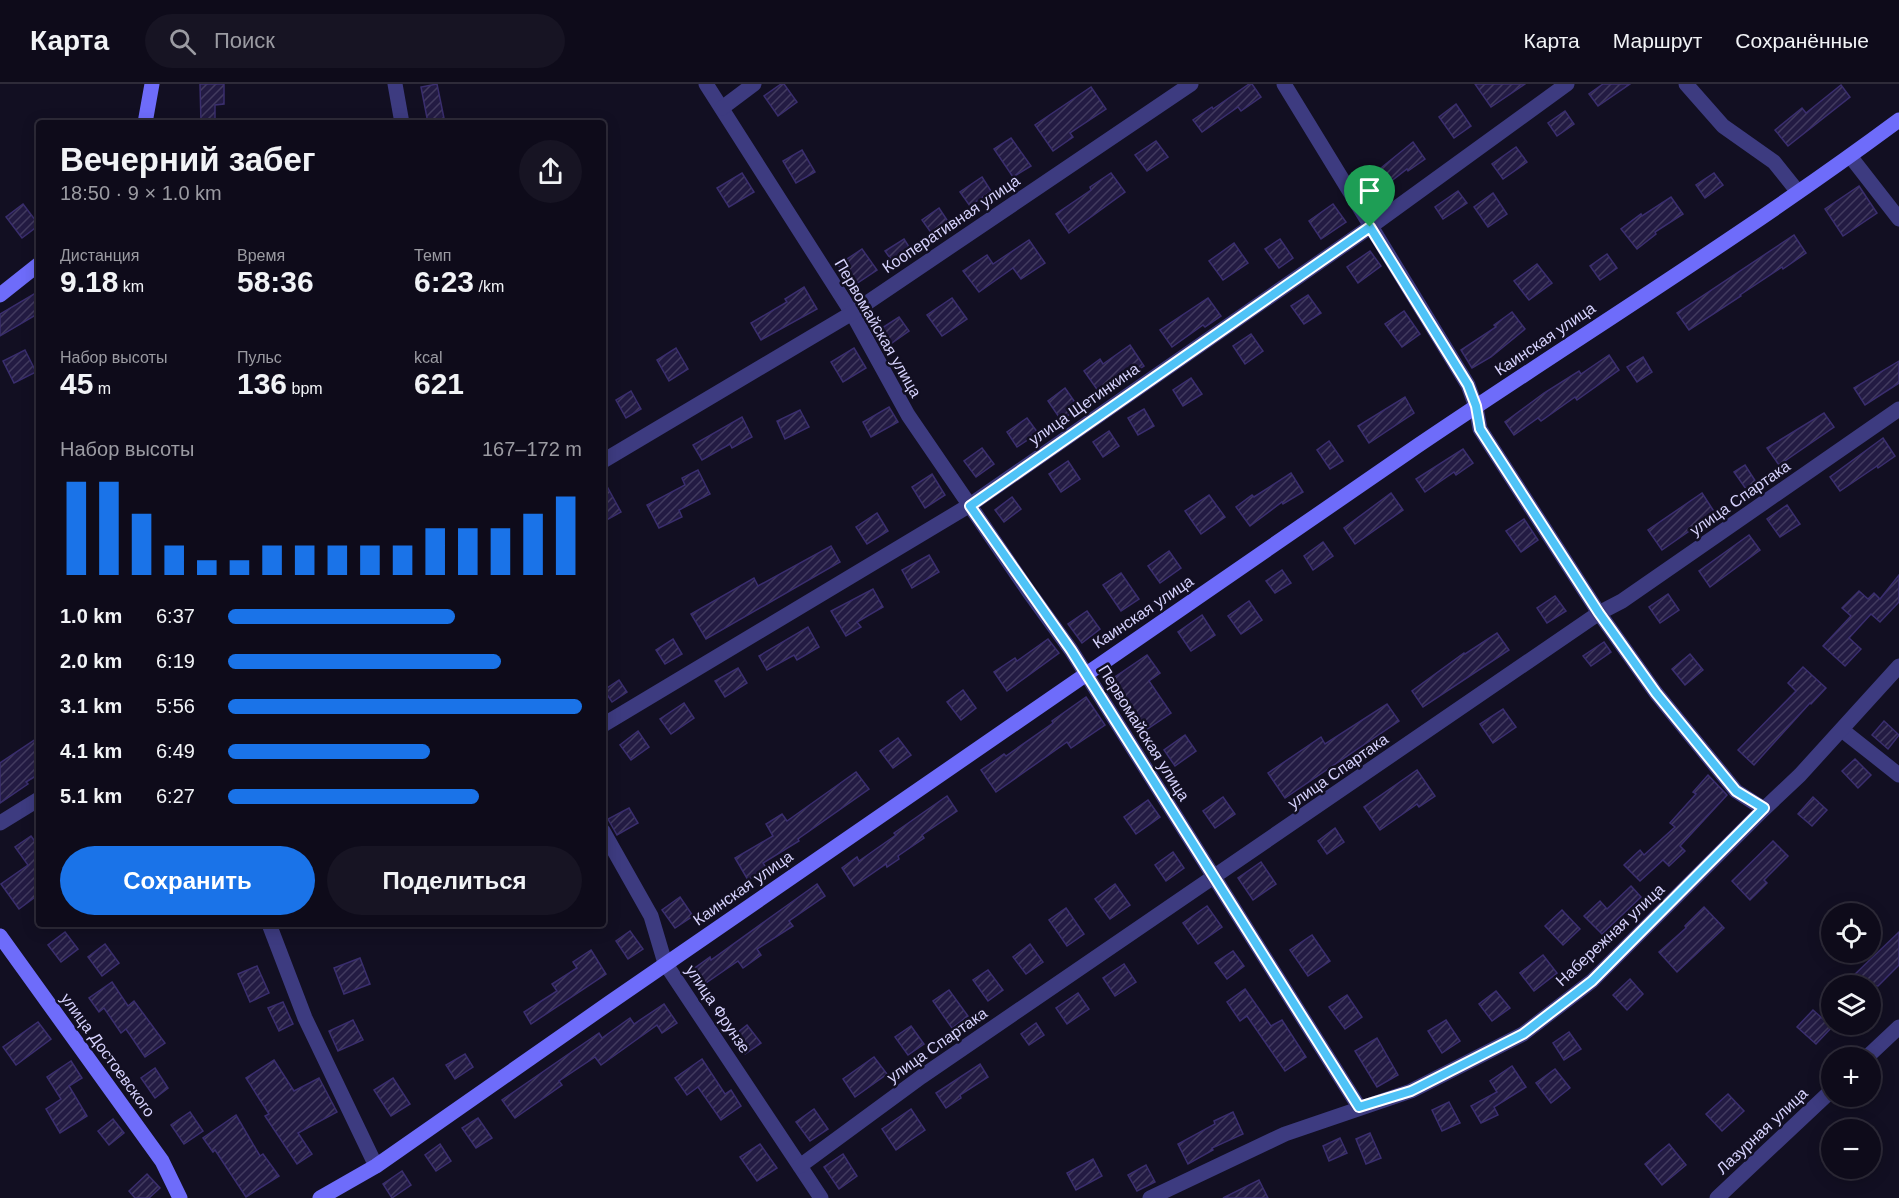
<!DOCTYPE html>
<html lang="ru">
<meta charset="utf-8">
<style>
body{margin:0;font-family:Helvetica,sans-serif;background:#171423;color:#f1f3f6;height:100vh;display:flex;flex-direction:column;font-size:22px;white-space:nowrap}
*{box-sizing:border-box;margin:0}
p{font-size:20px;color:#9b9ba2}
.icon{flex:none;width:33px;height:33px;fill:none;stroke:currentColor;stroke-width:2;stroke-linecap:round;stroke-linejoin:round}
.map{position:relative;flex:1;overflow:hidden}
.drawer{position:absolute;left:36px;top:36px;width:570px;height:807px;display:flex;flex-direction:column;background:#0e0b1a;border-radius:6px;box-shadow:0 3px 15px #0003,0 0 0 2px #2e2b39}
.drawer>*{flex:none}
.buttons{position:absolute;left:1821px;top:819px;display:grid;gap:12px}
.buttons a{display:grid;place-items:center;width:60px;height:60px;border-radius:50%;background:#0e0b1a;box-shadow:0 3px 15px #0003,0 0 0 2px #2e2b39;font-size:30px}
.pin{position:absolute;display:grid;place-items:center;width:51px;height:51px;color:#fff;margin:-62px -26px;border-radius:50% 50% 50% 0;rotate:-45deg;box-shadow:0 0 6px #0007}
.pin .icon{rotate:45deg}
.round{display:grid;place-items:center;flex:none;width:63px;height:63px;border-radius:32px;background:#171423}
.head{display:flex;align-items:center;justify-content:space-between;height:102px;padding:0 24px}
h1{font-size:33px;font-weight:800;line-height:45px}
.stats{display:grid;grid-template-columns:repeat(3,1fr);gap:9px;height:102px;padding:6px 24px}
.stats div{display:grid;align-content:center}
.stats b{font-size:30px;font-weight:800}
.stats small{font-size:16px;font-weight:400}
.stats p{font-size:16px}
.chart{height:168px;padding:12px 24px}
.chart p{display:flex;justify-content:space-between}
.chart svg{width:100%;height:108px;margin-top:6px;stroke:#1a73e8;stroke-width:6}
.primary-button{display:flex;gap:12px;margin-top:auto;padding:12px 24px}
.primary-button a{flex:1;height:69px;border-radius:36px;background:#1a73e8;color:#fff;font-size:24px;font-weight:800;line-height:69px;text-align:center}
.primary-button a+a{background:#171423;color:#f1f3f6}
ul{padding:0 24px;list-style:none;font-size:20px}
li{display:grid;grid-template-columns:96px 72px 1fr;align-items:center;height:45px}
li i{height:15px;border-radius:8px;background:#1a73e8}
header{display:flex;align-items:center;gap:36px;box-sizing:border-box;height:84px;padding:0 30px;background:#0e0b1a;border-bottom:2px solid #2e2b39}
header strong{font-size:28px}
nav{display:flex;gap:33px;margin-inline-start:auto;font-size:21px}
.search{width:420px;height:54px;background:#171423;display:flex;align-items:center;gap:15px;box-sizing:border-box;padding:0 21px;border-radius:33px;color:#9b9ba2;font-size:22px}
.map>svg:first-child{display:block}
</style>
<header>
<strong>Карта</strong>
<div class="search"><svg class="icon" aria-label="search" viewBox="0 0 24 24"><circle cx="10" cy="10" r="6"/><path d="M15 15l6 6"/></svg>Поиск</div>
<nav><a>Карта</a><a>Маршрут</a><a>Сохранённые</a></nav>
</header>
<div class="map">
<svg width="1899" height="1114" viewBox="0 0 1899 1114">
<defs>
<pattern id="building-hatch" width="6" height="6" patternUnits="userSpaceOnUse" patternTransform="scale(1.5)"><rect width="6" height="6" fill="#231b43"/><path d="M-1 1l2-2M0 6l6-6M5 7l2-2" fill="none" stroke="#423b5f"/></pattern>
</defs>
<rect width="100%" height="100%" fill="#120f22"/>
<g fill="url(#building-hatch)" stroke="#3a2e6e" stroke-width="1.5">
<path d="M200,0h24v20l-9,1v18h-14z"/>
<path d="M437,0l8,39h-17l-7,-36z"/>
<path d="M781,0h3l13,18 -19,14 -14,-20z"/>
<path d="M1249,0h3l9,13 -20,14 -3,-4 -36,25 -9,-12 19,-13 1,2z"/>
<path d="M1475,0h50l-34,23z"/>
<path d="M1603,0h27l-32,22 -9,-12z"/>
<path d="M1841,1l9,12 -62,49 -13,-16 27,-22 4,5z"/>
<path d="M1091,3l15,22 -36,24 3,4 -20,14 -18,-26z"/>
<path d="M1456,20l15,22 -17,12 -15,-21z"/>
<path d="M1565,27l9,13 -17,12 -9,-13z"/>
<path d="M1011,54l20,28 -18,11 -19,-28z"/>
<path d="M1156,57l12,16 -21,14 -12,-16z"/>
<path d="M1413,58l12,17 -17,12 -1,-2 -26,20 -10,-13z"/>
<path d="M1516,63l11,15 -24,17 -11,-15z"/>
<path d="M802,66l13,22 -19,11 -13,-22z"/>
<path d="M742,89l12,19 -25,15 -12,-19z"/>
<path d="M1111,89l14,19 -56,41 -13,-19 35,-24 -1,-3z"/>
<path d="M1714,89l9,12 -18,13 -9,-13z"/>
<path d="M982,93l9,14 -21,15 -10,-14z"/>
<path d="M1859,102l18,27 -34,23 -18,-27z"/>
<path d="M1458,107l9,12 -24,16 -8,-12z"/>
<path d="M1493,109l14,21 -19,13 -14,-20z"/>
<path d="M1671,113l12,17 -28,18 1,2 -19,15 -16,-20 20,-15 1,2z"/>
<path d="M23,120l16,21 -17,13 -16,-21z"/>
<path d="M1333,120l13,18 -25,17 -12,-18z"/>
<path d="M939,124l10,15 -17,11 -10,-14z"/>
<path d="M1794,151l12,18 -23,16 -1,-2 -42,28 1,1 -52,34 -12,-17z"/>
<path d="M904,155l7,11 -18,12 -8,-11z"/>
<path d="M1280,155l13,19 -14,10 -14,-19z"/>
<path d="M1029,156l16,23 -24,16 -8,-11 -34,24 -16,-21 24,-16 6,9z"/>
<path d="M1234,159l14,20 -25,17 -14,-19z"/>
<path d="M862,165l15,21 -24,16 -15,-21z"/>
<path d="M1370,167l11,15 -23,17 -11,-16z"/>
<path d="M1607,170l10,14 -17,12 -10,-14z"/>
<path d="M1537,180l15,19 -23,17 -15,-19z"/>
<path d="M804,203l13,22 -56,31 -10,-17 36,-21 -2,-3z"/>
<path d="M39,207v22l-39,23v-22z"/>
<path d="M1308,211l13,18 -17,11 -13,-18z"/>
<path d="M952,214l15,21 -25,17 -15,-21z"/>
<path d="M1208,214l13,18 -16,11 -2,-2 -31,22 -12,-17z"/>
<path d="M1404,227l16,23 -18,13 -17,-23z"/>
<path d="M1512,228l13,17 -34,28 -19,11 -11,-18 35,-23 -2,-2z"/>
<path d="M899,233l10,14 -17,12 -10,-15z"/>
<path d="M1251,250l12,17 -18,13 -12,-18z"/>
<path d="M1130,261l14,21 -43,29 -17,-24 16,-12 3,5z"/>
<path d="M676,264l12,21 -19,12 -12,-21z"/>
<path d="M854,264l12,20 -23,14 -12,-20z"/>
<path d="M25,266l11,22 -22,11 -11,-22z"/>
<path d="M1609,271l10,15 -42,30 -2,-3 -34,24 -3,-3 -24,17 -9,-13 39,-29 35,-22 2,3z"/>
<path d="M1643,273l9,15 -15,10 -10,-15z"/>
<path d="M1899,277v22l-34,22 -11,-17z"/>
<path d="M1191,294l11,16 -19,12 -10,-16z"/>
<path d="M1065,304l14,20 -18,12 -13,-19z"/>
<path d="M631,307l10,18 -15,9 -10,-18z"/>
<path d="M1405,313l9,16 -45,30 -11,-17z"/>
<path d="M889,323l9,15 -27,15 -8,-15z"/>
<path d="M1144,325l10,17 -16,9 -10,-17z"/>
<path d="M800,326l9,17 -24,12 -8,-18z"/>
<path d="M1824,329l10,14 -55,38 -12,-17z"/>
<path d="M742,333l10,20 -20,11 -2,-4 -28,16 -9,-15z"/>
<path d="M1027,334l11,15 -21,14 -10,-15z"/>
<path d="M1109,347l10,15 -16,11 -10,-15z"/>
<path d="M1883,354l12,18 -17,12 -1,-2 -37,25 -10,-14z"/>
<path d="M1329,357l14,20 -13,8 -13,-19z"/>
<path d="M982,364l12,16 -18,13 -12,-16z"/>
<path d="M1463,365l10,14 -17,12 -2,-3 -29,20 -9,-13z"/>
<path d="M1068,377l12,18 -19,13 -12,-18z"/>
<path d="M1745,381l11,17 -10,7 -12,-17z"/>
<path d="M698,386l12,24 -31,16 3,7 -23,11 -12,-23 38,-20 -3,-7z"/>
<path d="M1291,389l12,19 -20,12 -1,-2 -32,24 -14,-19 16,-12 2,2z"/>
<path d="M932,390l13,21 -20,13 -13,-21z"/>
<path d="M603,395l18,33 -18,10z"/>
<path d="M1391,409l12,17 -48,34 -11,-16z"/>
<path d="M1702,409l13,20 -53,37 -14,-20z"/>
<path d="M1209,411l16,22 -24,17 -16,-23z"/>
<path d="M1012,413l9,12 -17,13 -9,-12z"/>
<path d="M1787,421l13,19 -20,13 -13,-18z"/>
<path d="M877,429l11,18 -21,13 -11,-17z"/>
<path d="M1524,435l14,21 -17,12 -15,-21z"/>
<path d="M1749,451l11,15 -50,37 -11,-16z"/>
<path d="M1323,458l10,14 -20,14 -9,-14z"/>
<path d="M831,462l9,16 -134,77 -15,-25 63,-36 4,8z"/>
<path d="M1169,467l12,17 -21,15 -12,-17z"/>
<path d="M929,471l10,17 -27,16 -10,-18z"/>
<path d="M1282,486l9,13 -16,10 -9,-12z"/>
<path d="M1121,489l18,26 -18,12 -18,-26z"/>
<path d="M1899,491v27l-19,20 -9,-8 -22,24 12,11 -16,17 -22,-20 28,-30 -9,-8 17,-17 9,8 6,-6 6,6z"/>
<path d="M873,505l10,18 -26,15 4,5 -15,9 -15,-25z"/>
<path d="M1668,510l11,16 -19,13 -11,-16z"/>
<path d="M1555,512l11,15 -19,12 -10,-15z"/>
<path d="M1249,517l13,19 -21,14 -13,-18z"/>
<path d="M1087,527l13,18 -18,14 -14,-19z"/>
<path d="M1202,531l13,20 -24,16 -13,-19z"/>
<path d="M808,543l11,20 -22,13 -3,-5 -27,15 -8,-14z"/>
<path d="M1497,549l12,17 -86,57 -11,-16 52,-38 1,1z"/>
<path d="M673,555l9,15 -17,10 -9,-14z"/>
<path d="M1048,555l11,14 -52,38 -13,-19 21,-14 2,3z"/>
<path d="M1604,558l7,10 -20,14 -8,-10z"/>
<path d="M1690,570l13,16 -18,15 -13,-16z"/>
<path d="M1147,571l13,18 -11,8 22,32 -25,17 -34,-51z"/>
<path d="M1803,583l23,21 -15,16 -1,-1 -56,62 -16,-15 58,-59 -8,-8z"/>
<path d="M738,584l9,15 -22,14 -10,-16z"/>
<path d="M619,596l8,12 -15,10 -8,-12z"/>
<path d="M963,606l13,18 -15,12 -14,-18z"/>
<path d="M1086,613l19,28 -34,23 -4,-6 -71,50 -15,-22 23,-16 2,2 47,-33 -1,-2z"/>
<path d="M684,619l10,15 -23,16 -11,-15z"/>
<path d="M1387,620l12,17 -114,77 -17,-25 53,-36 4,7z"/>
<path d="M1503,625l13,18 -23,16 -13,-19z"/>
<path d="M1884,637l15,14 -11,14 -16,-14z"/>
<path d="M638,647l11,16 -18,13 -11,-15z"/>
<path d="M1185,651l11,16 -21,15 -11,-16z"/>
<path d="M39,653v37l-13,8 2,2 -28,19v-40z"/>
<path d="M898,654l13,17 -18,13 -13,-17z"/>
<path d="M1855,675l16,16 -13,13 -16,-17z"/>
<path d="M1417,686l18,26 -16,11 -2,-3 -37,26 -16,-23z"/>
<path d="M856,688l13,17 -71,50 1,2 -36,22 4,6 -19,11 -13,-22 38,-22 -7,-12 16,-10 5,7z"/>
<path d="M1708,691l19,20 -47,51 5,5 -16,15 -6,-6 -23,21 -16,-16 16,-15 4,5 31,-28 -5,-4 26,-29 -3,-2z"/>
<path d="M947,712l10,15 -35,24 2,3 -26,18 1,3 -12,8 -1,-3 -32,22 -12,-18 15,-11 2,4 37,-26 -2,-2z"/>
<path d="M1223,713l12,17 -20,14 -12,-17z"/>
<path d="M1813,713l14,13 -15,16 -14,-12z"/>
<path d="M1148,716l12,17 -24,17 -12,-17z"/>
<path d="M629,724l9,15 -21,12 -9,-16z"/>
<path d="M1335,744l9,14 -17,12 -9,-13z"/>
<path d="M31,752l8,11v47l-20,15 -18,-25 27,-19 -13,-18z"/>
<path d="M1773,757l15,15 -24,24 3,3 -17,17 -18,-19z"/>
<path d="M1173,768l11,16 -18,13 -11,-16z"/>
<path d="M1261,778l15,22 -23,16 -15,-22z"/>
<path d="M817,800l8,12 -36,25 4,5 -36,23 4,6 -18,13 -5,-7 -35,24 -11,-15 18,-13 1,3z"/>
<path d="M1115,800l15,21 -20,14 -15,-20z"/>
<path d="M1631,802l10,11 -39,37 -18,-18 16,-15 7,8z"/>
<path d="M680,813l13,19 -18,12 -13,-18z"/>
<path d="M1207,822l15,21 -24,17 -15,-21z"/>
<path d="M1704,823l20,21 -47,44 -18,-20 27,-24 -1,-2z"/>
<path d="M1066,824l18,26 -17,12 -18,-26z"/>
<path d="M1562,826l18,19 -17,16 -18,-19z"/>
<path d="M630,847l13,18 -15,10 -12,-18z"/>
<path d="M65,848l13,17 -17,13 -13,-17z"/>
<path d="M1899,848v33l-21,21h-16l-9,-10z"/>
<path d="M1312,851l18,26 -22,15 -18,-26z"/>
<path d="M105,860l14,19 -17,13 -14,-19z"/>
<path d="M1030,860l13,18 -17,12 -13,-17z"/>
<path d="M591,866l15,24 -75,50 -7,-12 33,-21 -5,-7 25,-16 -4,-6z"/>
<path d="M1233,867l11,15 -17,13 -12,-16z"/>
<path d="M1543,871l14,18 -23,18 -14,-18z"/>
<path d="M360,874l10,26 -26,10 -10,-26z"/>
<path d="M1124,880l12,18 -21,14 -12,-18z"/>
<path d="M257,882l12,27 -19,9 -12,-28z"/>
<path d="M988,886l15,20 -15,11 -15,-21z"/>
<path d="M1630,895l13,15 -16,16 -14,-15z"/>
<path d="M112,898l16,24 6,-5 31,42 -20,14 -19,-28 -5,4 -17,-25 -5,4 -10,-14z"/>
<path d="M1245,905l26,37 11,-6 24,37 -21,14 -38,-55 -7,5 -13,-19z"/>
<path d="M949,906l19,26 -16,12 -19,-27z"/>
<path d="M1496,907l14,17 -18,13 -13,-17z"/>
<path d="M1078,909l11,16 -22,15 -11,-16z"/>
<path d="M1347,911l15,22 -17,12 -16,-22z"/>
<path d="M283,918l10,22 -14,7 -11,-23z"/>
<path d="M664,920l13,19 -15,10 -5,-8 -56,40 -6,-8 -36,24 3,4 -47,33 -13,-18 97,-67 3,5 28,-20 4,6z"/>
<path d="M1813,926l19,17 -16,17 -19,-17z"/>
<path d="M353,936l10,20 -25,11 -9,-20z"/>
<path d="M1446,936l14,21 -18,12 -14,-22z"/>
<path d="M38,938l13,17 -35,26 -13,-18z"/>
<path d="M1036,939l8,12 -15,10 -8,-11z"/>
<path d="M747,941l14,18 -16,11 -13,-17z"/>
<path d="M911,942l13,18 -16,11 -13,-18z"/>
<path d="M1569,948l12,17 -17,11 -11,-17z"/>
<path d="M1377,954l21,37 -21,12 -22,-36z"/>
<path d="M465,970l8,13 -18,12 -9,-14z"/>
<path d="M874,973l13,17 -32,23 -12,-18z"/>
<path d="M702,975l23,35 6,-4 10,16 -20,14 -23,-33 -11,8 -12,-17z"/>
<path d="M274,976l20,31 25,-13 18,34 -39,21 14,21 -15,10 -32,-48 4,-2 -23,-36z"/>
<path d="M71,977l11,17 -13,8 18,30 -27,17 -14,-24 15,-10 -14,-22z"/>
<path d="M980,980l8,13 -28,18 1,3 -15,10 -10,-15z"/>
<path d="M1512,982l14,21 -32,20 4,8 -17,8 -10,-17 26,-14 -7,-11z"/>
<path d="M155,984l13,20 -13,10 -14,-20z"/>
<path d="M1555,985l15,19 -19,15 -15,-20z"/>
<path d="M393,994l17,26 -19,12 -17,-26z"/>
<path d="M1728,1010l16,17 -22,20 -16,-17z"/>
<path d="M1449,1018l11,21 -18,8 -10,-21z"/>
<path d="M814,1025l14,20 -18,12 -14,-19z"/>
<path d="M911,1025l14,21 -29,20 -14,-21z"/>
<path d="M190,1028l13,19 -19,13 -13,-19z"/>
<path d="M1233,1028l10,22 -31,14 1,2 -25,14 -10,-20 37,-20 -1,-3z"/>
<path d="M236,1031l24,41 3,-2 16,22 -33,21 -31,-47 -2,2 -10,-14z"/>
<path d="M478,1034l14,20 -16,10 -14,-20z"/>
<path d="M113,1035l11,14 -15,12 -11,-14z"/>
<path d="M1370,1049l11,25 -15,6 -10,-25z"/>
<path d="M1340,1054l7,15 -18,8 -6,-15z"/>
<path d="M440,1060l11,17 -15,10 -11,-16z"/>
<path d="M760,1060l17,24 -20,13 -17,-24z"/>
<path d="M1669,1060l17,21 -24,20 -17,-21z"/>
<path d="M843,1070l14,22 -18,13 -15,-22z"/>
<path d="M1093,1075l9,17 -26,14 -9,-17z"/>
<path d="M1146,1081l9,17 -18,9 -9,-16z"/>
<path d="M402,1087l9,14 -19,13 -9,-14z"/>
<path d="M147,1090l13,14 -11,10h-14l-6,-7z"/>
<path d="M1259,1096l9,18h-45z"/>
</g>
<g fill="none" stroke-linecap="round" stroke-linejoin="round">
<g stroke="#3d3b80" stroke-width="15">
<path d="M395,0l7,39"/>
<path d="M706,0l146,229 56,102 121,177 42,58 288,457"/>
<path d="M1284,0l184,301 8,22 4,22 119,184 57,80 80,98 28,18"/>
<path d="M1686,0l37,42 51,36 24,30"/>
<path d="M722,24l32,-24"/>
<path d="M1850,72l49,63"/>
<path d="M603,377l249,-148 339,-229"/>
<path d="M603,641l367,-220 400,-278 197,-143"/>
<path d="M1842,646l57,45"/>
<path d="M0,739l39,-24"/>
<path d="M603,747l48,85 14,47 156,235"/>
<path d="M269,840l36,94 71,148"/>
<path d="M1866,974l33,-31"/>
<path d="M800,1082l121,-89 678,-464 23,-12 277,-192"/>
<path d="M1150,1114l135,-64 126,-43 112,-57 69,-53 172,-172 36,-34 99,-109"/>
<path d="M1717,1114l115,-108"/>
</g>
<g stroke="#6e6cfa" stroke-width="15">
<path d="M145,39l7,-39"/>
<path d="M0,211l39,-31"/>
<path d="M0,852l162,225 18,37"/>
<path d="M320,1114l56,-32c342,-240 686,-477 1031,-713 163,-111 333,-215 492,-333"/>
</g>
</g>
<g fill="none" stroke-linecap="round" stroke-linejoin="round">
<defs>
<path id="route" d="M1370,143l98,158 8,21 4,23 119,184 57,80 80,98 28,17 -172,173 -69,53 -112,57 -52,16 -288,-457 -101,-144z"/>
</defs>
<use href="#route" stroke="#fff" stroke-width="12"/>
<use href="#route" stroke="#4fc3f7" stroke-width="8"/>
</g>
<g text-anchor="middle" dominant-baseline="central" stroke-width="5" stroke-linejoin="round" paint-order="stroke">
<g font-size="16" fill="#d6d2fd" stroke="#120f22">
<text transform="translate(951 140) rotate(-34)">Кооперативная улица</text>
<text transform="translate(878 244) rotate(60)">Первомайская улица</text>
<text transform="translate(1545 255) rotate(-34)">Каинская улица</text>
<text transform="translate(1084 320) rotate(-35)">улица Щетинкина</text>
<text transform="translate(1740 414) rotate(-35)">улица Спартака</text>
<text transform="translate(1143 528) rotate(-34)">Каинская улица</text>
<text transform="translate(1144 649) rotate(58)">Первомайская улица</text>
<text transform="translate(1338 687) rotate(-35)">улица Спартака</text>
<text transform="translate(743 804) rotate(-35)">Каинская улица</text>
<text transform="translate(1610 851) rotate(-43)">Набережная улица</text>
<text transform="translate(718 925) rotate(56)">улица Фрунзе</text>
<text transform="translate(937 961) rotate(-35)">улица Спартака</text>
<text transform="translate(108 971) rotate(54)">улица Достоевского</text>
<text transform="translate(1762 1047) rotate(-43)">Лазурная улица</text>
</g>
</g>
</svg>
<div class="buttons">
<a><svg class="icon" aria-label="locate" viewBox="0 0 24 24"><circle cx="12" cy="12" r="6"/><path d="M12 2v4M12 18v4M2 12h4M18 12h4"/></svg></a>
<a><svg class="icon" aria-label="layers" viewBox="0 0 24 24"><path d="M12 4l9 5-9 5-9-5zM3 14l9 5 9-5"/></svg></a>
<a>+</a>
<a>−</a>
</div>
<div class="pin" style="left:1370px;top:143px;background:#1e9e55"><svg class="icon" aria-label="arrive" viewBox="0 0 24 24"><path d="M6 21V4h12l-3 4 3 4H6"/></svg></div>
<section class="drawer">
<div class="head"><div><h1>Вечерний забег</h1><p>18:50 · 9 × 1.0 km</p></div><a class="round"><svg class="icon" aria-label="share" viewBox="0 0 24 24"><path d="M12 15V3M7 8l5-5 5 5M5 13v7h14v-7"/></svg></a></div>
<div class="stats">
<div><p>Дистанция</p><b>9.18<small> km</small></b></div>
<div><p>Время</p><b>58:36</b></div>
<div><p>Темп</p><b>6:23<small> /km</small></b></div>
</div>
<div class="stats">
<div><p>Набор высоты</p><b>45<small> m</small></b></div>
<div><p>Пульс</p><b>136<small> bpm</small></b></div>
<div><p>kcal</p><b>621</b></div>
</div>
<div class="chart"><p><span>Набор высоты</span>167–172 m</p>
<svg viewBox="0 0 160 44" preserveAspectRatio="none"><path d="M5 44V6M15 44V6M25 44V19M35 44V32M45 44V38M55 44V38M65 44V32M75 44V32M85 44V32M95 44V32M105 44V32M115 44V25M125 44V25M135 44V25M145 44V19M155 44V12"/></svg>
</div>
<ul>
<li><b>1.0 km</b>6:37<i style="width:64%"></i></li>
<li><b>2.0 km</b>6:19<i style="width:77%"></i></li>
<li><b>3.1 km</b>5:56<i style="width:100%"></i></li>
<li><b>4.1 km</b>6:49<i style="width:57%"></i></li>
<li><b>5.1 km</b>6:27<i style="width:71%"></i></li>
</ul>
<div class="primary-button"><a>Сохранить</a><a>Поделиться</a></div>
</section>
</div>
